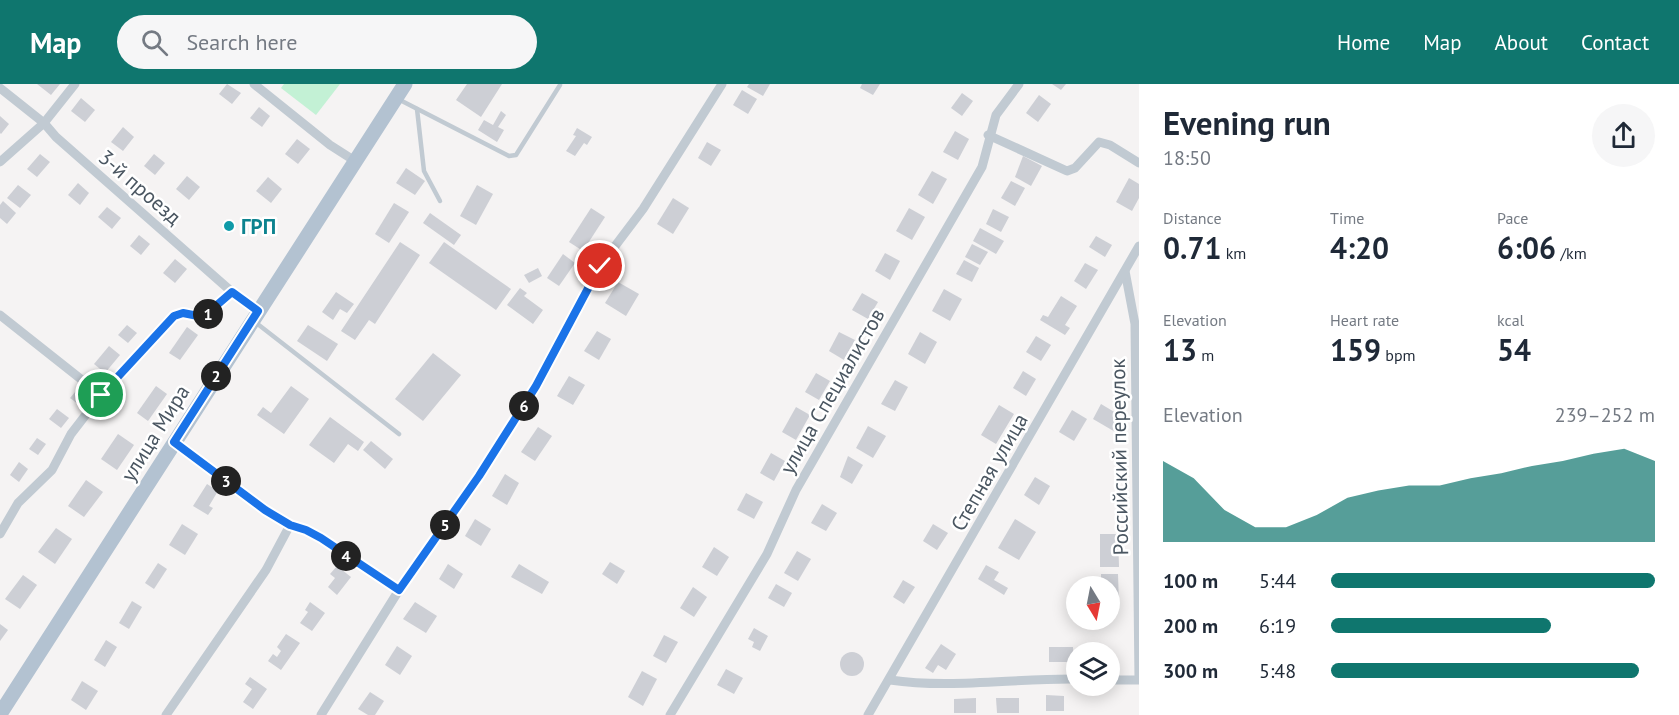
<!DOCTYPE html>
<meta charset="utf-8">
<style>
body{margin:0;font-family:"PT Sans",sans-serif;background:#f6f6f7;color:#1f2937;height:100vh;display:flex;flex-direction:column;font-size:22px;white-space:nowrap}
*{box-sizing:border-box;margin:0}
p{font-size:20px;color:#747a83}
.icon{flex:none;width:33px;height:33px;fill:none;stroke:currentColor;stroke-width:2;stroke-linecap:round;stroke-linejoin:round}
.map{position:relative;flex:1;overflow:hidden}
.drawer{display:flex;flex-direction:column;background:#fff;width:540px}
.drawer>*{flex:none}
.needle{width:39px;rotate:170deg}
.buttons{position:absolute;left:1066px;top:492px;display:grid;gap:12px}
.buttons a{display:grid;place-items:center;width:54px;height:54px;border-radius:50%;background:#fff;box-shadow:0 3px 15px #0003;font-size:30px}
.pin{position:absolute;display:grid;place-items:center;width:51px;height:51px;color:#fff;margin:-26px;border:3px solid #fff;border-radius:50%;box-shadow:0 2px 6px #0007}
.km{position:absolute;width:30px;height:30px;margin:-15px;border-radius:50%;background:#222;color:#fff;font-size:16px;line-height:30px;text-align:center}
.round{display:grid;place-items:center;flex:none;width:63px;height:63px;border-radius:32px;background:#f6f6f7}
.summary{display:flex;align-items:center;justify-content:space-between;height:102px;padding:0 24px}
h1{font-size:33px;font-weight:700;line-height:45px}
.stats{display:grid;grid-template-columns:repeat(3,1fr);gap:9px;height:102px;padding:6px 24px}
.stats div{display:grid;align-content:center}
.stats b{font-size:30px;font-weight:700}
.stats small{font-size:16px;font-weight:400}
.stats p{font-size:16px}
.chart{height:168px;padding:12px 24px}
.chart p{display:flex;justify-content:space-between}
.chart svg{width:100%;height:108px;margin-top:6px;fill:#0f766e;opacity:.7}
ul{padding:0 24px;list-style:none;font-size:20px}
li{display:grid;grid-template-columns:96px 72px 1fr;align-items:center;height:45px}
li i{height:15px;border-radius:8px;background:#0f766e}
header{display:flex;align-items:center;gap:36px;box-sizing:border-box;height:84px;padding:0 30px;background:#0f766e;color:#fff}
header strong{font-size:28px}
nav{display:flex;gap:33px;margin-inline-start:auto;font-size:21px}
.search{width:420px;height:54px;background:#f6f6f7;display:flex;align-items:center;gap:15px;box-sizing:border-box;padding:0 21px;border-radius:33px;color:#747a83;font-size:22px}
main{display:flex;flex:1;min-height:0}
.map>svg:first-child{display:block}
</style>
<header>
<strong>Map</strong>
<div class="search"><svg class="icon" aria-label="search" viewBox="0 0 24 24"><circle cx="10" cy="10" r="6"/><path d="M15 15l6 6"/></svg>Search here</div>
<nav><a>Home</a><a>Map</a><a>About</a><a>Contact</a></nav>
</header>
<main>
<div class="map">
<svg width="1139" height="631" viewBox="0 0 1139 631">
<rect width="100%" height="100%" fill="#f5f3f3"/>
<path fill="#c3f1d5" d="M284,0h56l-24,31 -35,-27z"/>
<g fill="#cdcfd5">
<path d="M37,0h23l-9,11z"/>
<path d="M227,0l14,9 -9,11 -13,-10z"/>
<path d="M467,0h35l-21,33 -25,-17z"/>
<path d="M749,0h21l-7,12 -16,-9z"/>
<path d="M862,0h18l-7,11 -13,-7z"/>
<path d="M1052,0h14l-5,6z"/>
<path d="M742,6l15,9 -9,15 -15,-9z"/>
<path d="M962,9l11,8 -11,15 -11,-8z"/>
<path d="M1039,11l12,9 -13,18 -12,-9z"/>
<path d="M81,14l14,12 -10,12 -14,-11z"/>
<path d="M259,23l11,9 -8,11 -12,-9z"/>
<path d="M501,27l5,4 -8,12 6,3 -7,12 -19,-12 6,-10 9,5z"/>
<path d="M0,32l9,8 -8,10 -1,-1z"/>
<path d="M123,43l11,10 -11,14 -12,-9z"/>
<path d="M577,44l15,9 -5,8 -3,-2 -9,13 -9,-5 10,-15 -3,-1z"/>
<path d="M955,47l14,8 -11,21 -15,-8z"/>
<path d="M297,55l13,10 -12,15 -13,-10z"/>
<path d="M707,58l14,8 -10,16 -13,-8z"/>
<path d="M40,70l10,8 -13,15 -10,-8z"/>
<path d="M154,70l11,9 -10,12 -11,-9z"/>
<path d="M1023,72l19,10 -11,20 -16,-9z"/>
<path d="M406,84l19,13 -10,14 -19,-12z"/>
<path d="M932,87l15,8 -14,25 -15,-9z"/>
<path d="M187,92l13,11 -11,13 -13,-11z"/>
<path d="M268,93l14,12 -11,14 -15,-12z"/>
<path d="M1129,94l10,6v14l-7,13 -16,-9z"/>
<path d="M1011,97l14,7 -10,18 -14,-8z"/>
<path d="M78,99l11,10 -9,12 -12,-10z"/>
<path d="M18,101l13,10 -11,13 -13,-10z"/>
<path d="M477,101l16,9 -17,31 -16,-9z"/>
<path d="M673,114l16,10 -16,26 -16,-10z"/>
<path d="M3,117l13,12 -9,11 -7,-6v-13z"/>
<path d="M394,119l15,9 -20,31 -14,-9z"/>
<path d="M107,123l14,11 -9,11 -14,-12z"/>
<path d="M591,124l14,9 -22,34 -14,-9z"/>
<path d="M909,124l16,9 -13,23 -16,-9z"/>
<path d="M993,125l16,8 -8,15 -15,-8z"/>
<path d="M430,129l31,22 -7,10 -31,-22z"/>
<path d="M228,136l8,6 -5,7 -8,-6z"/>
<path d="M980,144l24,13 -8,13 -23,-13z"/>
<path d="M139,151l11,9 -9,11 -11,-9z"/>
<path d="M1096,152l16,9 -7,12 -16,-10z"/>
<path d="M400,158l20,13 -45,69 -6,-4 -14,20 -14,-9z"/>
<path d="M444,158l67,47 -15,21 -67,-47z"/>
<path d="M972,160l16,8 -8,13 -15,-8z"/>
<path d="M885,169l15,8 -10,19 -15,-9z"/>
<path d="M563,170l12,9 -16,23 -12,-8z"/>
<path d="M175,175l12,10 -12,14 -12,-10z"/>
<path d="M964,176l15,8 -7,14 -16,-8z"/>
<path d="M1085,179l13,7 -12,19 -12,-8z"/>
<path d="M538,184l4,8 -13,7 -5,-8z"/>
<path d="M618,198l21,12 -13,22 -21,-13z"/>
<path d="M520,204l7,5 -3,3 19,14 -10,14 -26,-19z"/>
<path d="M944,205l18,10 -12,22 -18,-10z"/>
<path d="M336,208l18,12 -7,9 -7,-4 -7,11 -11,-8z"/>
<path d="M862,209l16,9 -10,17 -16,-9z"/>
<path d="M1061,212l16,10 -12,19 5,3 -5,7 -25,-15 3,-5 5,2z"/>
<path d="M127,241l10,8 -9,10 -10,-8z"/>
<path d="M308,241l30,19 -11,17 -30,-20z"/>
<path d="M187,243l11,8 -18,25 -11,-7z"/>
<path d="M597,247l14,8 -12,21 -15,-9z"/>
<path d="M839,248l16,8 -11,20 -15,-9z"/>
<path d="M920,248l17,10 -12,22 -17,-10z"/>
<path d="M1036,252l15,9 -10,16 -15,-9z"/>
<path d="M109,262l11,9 -15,18 -11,-9z"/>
<path d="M433,269l28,22 -38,46 -28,-22z"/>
<path d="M1023,287l13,8 -10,17 -13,-8z"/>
<path d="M816,289l14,8 -11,19 -14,-8z"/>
<path d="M569,292l16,9 -12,20 -16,-9z"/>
<path d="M895,296l13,7 -13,24 -14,-7z"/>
<path d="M81,301l8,7 -11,12 -8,-6z"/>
<path d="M156,302l11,8 -19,27 -11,-8z"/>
<path d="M291,302l18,13 -25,35 -27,-19 6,-8 8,6z"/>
<path d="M1101,320l25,15 -9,14 -24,-14z"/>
<path d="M999,321l15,9 -18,30 -15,-9z"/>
<path d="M796,323l14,8 -14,25 -14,-8z"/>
<path d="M57,325l12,9 -8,10 -12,-9z"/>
<path d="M1072,326l15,9 -13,22 -15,-9z"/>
<path d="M330,333l34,25 -6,9 -10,-7 -14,19 -25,-18z"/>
<path d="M868,342l18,10 -13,22 -17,-10z"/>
<path d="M538,343l14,9 -17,25 -14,-9z"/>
<path d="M118,350l16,11 -17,25 -16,-11z"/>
<path d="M37,354l9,6 -8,11 -9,-6z"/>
<path d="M371,357l22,18 -8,10 -22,-19z"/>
<path d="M771,369l14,8 -11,20 -14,-8z"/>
<path d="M848,372l15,9 -11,19 -12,-7z"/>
<path d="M19,378l9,7 -9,13 -9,-7z"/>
<path d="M505,390l14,9 -12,22 -15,-9z"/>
<path d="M1035,393l15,9 -11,19 -15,-10z"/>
<path d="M86,396l17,12 -19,25 -16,-11z"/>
<path d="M207,400l11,7 -9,15 4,2 -5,7 -15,-9z"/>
<path d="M746,409l17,9 -9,17 -17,-9z"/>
<path d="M822,420l15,9 -11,18 -15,-8z"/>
<path d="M475,435l16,10 -10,17 -16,-10z"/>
<path d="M1015,435l21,13 -17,28 -21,-12z"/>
<path d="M182,440l16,10 -13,21 -16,-10z"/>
<path d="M933,440l15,9 -11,17 -14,-9z"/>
<path d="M56,444l16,11 -17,25 -17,-12z"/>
<path d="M1100,450h18l1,33h-19z"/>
<path d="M714,463l15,10 -12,19 -15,-9z"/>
<path d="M797,467l14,8 -13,22 -14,-8z"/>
<path d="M610,478l15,9 -8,13 -15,-10z"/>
<path d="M158,479l9,6 -13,20 -9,-6z"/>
<path d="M448,480l15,10 -9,15 -15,-10z"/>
<path d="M519,480l30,18 -7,12 -31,-17z"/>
<path d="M986,481l13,7 -5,8 14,8 -4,7 -26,-16z"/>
<path d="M337,482l14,11 -14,18 -9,-8 7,-9 -5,-4z"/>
<path d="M1101,490h17l1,30h-9v-18h-9z"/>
<path d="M23,491l14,10 -17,24 -15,-10z"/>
<path d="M903,496l12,7 -11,17 -11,-7z"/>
<path d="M776,500l16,9 -8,14 -16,-9z"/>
<path d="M693,503l14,10 -13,20 -14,-9z"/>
<path d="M132,517l10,6 -13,22 -10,-6z"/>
<path d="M310,518l15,11 -13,18 -12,-8 8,-11 -3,-2z"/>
<path d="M415,518l22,14 -11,17 -23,-14z"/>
<path d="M0,540l8,6 -8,11z"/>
<path d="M754,544l14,8 -8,15 -8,-4 2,-5 -6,-3z"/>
<path d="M286,550l14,9 -19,27 -13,-9 5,-7 4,3 4,-6 -4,-4z"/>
<path d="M664,551l14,7 -12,21 -13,-7z"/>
<path d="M106,556l11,7 -12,20 -11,-7z"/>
<path d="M1100,559v9h-18v-8z"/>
<path d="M941,560l15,10 -10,16 -8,-5 -5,8 -8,-5z"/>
<path d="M397,562l15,10 -12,19 -15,-10z"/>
<path d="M1049,563h24l1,15h-25z"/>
<circle cx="852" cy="580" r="12"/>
<path d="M726,585l17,9 -9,16 -17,-9z"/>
<path d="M642,587l15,8 -14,27 -15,-9z"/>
<path d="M250,593l17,12 -14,20 -10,-7 9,-13 -7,-5z"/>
<path d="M82,597l16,10 -12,19 -15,-10z"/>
<path d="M370,608l14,9 -9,14h-7l-10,-6z"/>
<path d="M1046,611l18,1v15h-18z"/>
<path d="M976,614v15h-22v-14z"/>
<path d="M996,614h23v15h-22z"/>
</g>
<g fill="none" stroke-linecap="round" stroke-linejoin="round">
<g stroke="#c1cad2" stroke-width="4.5">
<path d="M398,15l111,57 7,-1 44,-70"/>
<path d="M417,25l7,62 16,30"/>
<path d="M255,238l144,112"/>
</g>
<g stroke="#c1cad2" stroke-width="9">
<path d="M254,0l76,61 25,16"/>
<path d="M0,4l44,35 12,14 176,155 26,19"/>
<path d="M988,51l79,36 8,-3 24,-26 11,3 29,18"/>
<path d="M0,78l44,-39 31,-39"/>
<path d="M0,231l101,80"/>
<path d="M174,358l91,68 25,15 16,4 15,9 78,52"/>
<path d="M0,450l18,-31 34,-33 19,-36 30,-39 73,-79 17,-3 12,4 29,-25"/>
<path d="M890,596c61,9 125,-2 187,-1"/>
<path d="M1110,596h29l-4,-356 -10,-53"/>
<path d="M166,631l100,-145 24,-45"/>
<path d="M321,631l78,-125 80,-114 57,-90 64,-120 43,-57 79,-125"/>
<path d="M670,631l97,-161 29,-64 186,-323 14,-52 23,-31"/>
<path d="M868,631l271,-469"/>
</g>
<path stroke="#b3c2d1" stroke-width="15" d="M0,630l405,-630"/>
</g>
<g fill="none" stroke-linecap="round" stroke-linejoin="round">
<defs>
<path id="route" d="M101,311l73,-79 9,-3 20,4 29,-25 26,19 -84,131 91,68 25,15 16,5 15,8 78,52 80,-114 57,-90 64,-120"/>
</defs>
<use href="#route" stroke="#fff" stroke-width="12"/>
<use href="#route" stroke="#1a73e8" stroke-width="8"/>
</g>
<circle fill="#0f9aa8" stroke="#fff" stroke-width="2" cx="229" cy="142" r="6"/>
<g text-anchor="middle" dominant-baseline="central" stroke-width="5" stroke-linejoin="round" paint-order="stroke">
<g font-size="21" fill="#4a5661" stroke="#fff">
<text transform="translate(140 103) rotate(41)">3-й проезд</text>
<text transform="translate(832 307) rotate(-60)">улица Специалистов</text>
<text transform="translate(155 349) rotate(-58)">улица Мира</text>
<text transform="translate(1119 373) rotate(-91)">Российский переулок</text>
<text transform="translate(989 388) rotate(-60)">Степная улица</text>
</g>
<g font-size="21" font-weight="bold" fill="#0d838f" stroke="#fff" text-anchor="start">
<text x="241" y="142">ГРП</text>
</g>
</g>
</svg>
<div class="buttons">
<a><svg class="needle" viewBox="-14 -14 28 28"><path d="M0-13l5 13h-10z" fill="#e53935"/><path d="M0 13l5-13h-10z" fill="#747a83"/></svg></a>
<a><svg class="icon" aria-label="layers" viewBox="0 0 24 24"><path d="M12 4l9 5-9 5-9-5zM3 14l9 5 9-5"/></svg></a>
</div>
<div class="pin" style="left:101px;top:311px;background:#1e9e55"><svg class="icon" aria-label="arrive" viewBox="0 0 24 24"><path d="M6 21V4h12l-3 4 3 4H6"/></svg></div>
<div class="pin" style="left:600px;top:182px;background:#d93025"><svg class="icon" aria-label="check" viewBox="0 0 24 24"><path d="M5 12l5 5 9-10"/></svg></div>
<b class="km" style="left:208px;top:230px">1</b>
<b class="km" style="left:216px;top:292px">2</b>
<b class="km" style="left:226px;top:397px">3</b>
<b class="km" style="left:346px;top:472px">4</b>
<b class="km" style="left:445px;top:441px">5</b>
<b class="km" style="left:524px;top:322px">6</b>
</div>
<section class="drawer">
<div class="summary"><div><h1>Evening run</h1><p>18:50</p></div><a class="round"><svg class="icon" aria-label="share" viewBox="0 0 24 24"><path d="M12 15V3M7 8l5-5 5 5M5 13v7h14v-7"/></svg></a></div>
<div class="stats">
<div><p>Distance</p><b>0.71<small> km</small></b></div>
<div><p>Time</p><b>4:20</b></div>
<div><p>Pace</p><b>6:06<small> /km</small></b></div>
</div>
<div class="stats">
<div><p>Elevation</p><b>13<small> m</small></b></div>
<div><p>Heart rate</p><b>159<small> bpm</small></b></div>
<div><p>kcal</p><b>54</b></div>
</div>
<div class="chart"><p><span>Elevation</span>239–252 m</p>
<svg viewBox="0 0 160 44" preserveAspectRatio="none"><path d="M0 44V11L10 18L20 31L30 38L40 38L50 33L60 26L70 23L80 21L90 21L100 18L110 16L120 13L130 11L140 8L150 6L160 11V44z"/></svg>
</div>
<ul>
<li><b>100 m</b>5:44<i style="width:100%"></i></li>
<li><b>200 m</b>6:19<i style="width:68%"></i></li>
<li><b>300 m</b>5:48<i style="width:95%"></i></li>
</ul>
</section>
</main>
